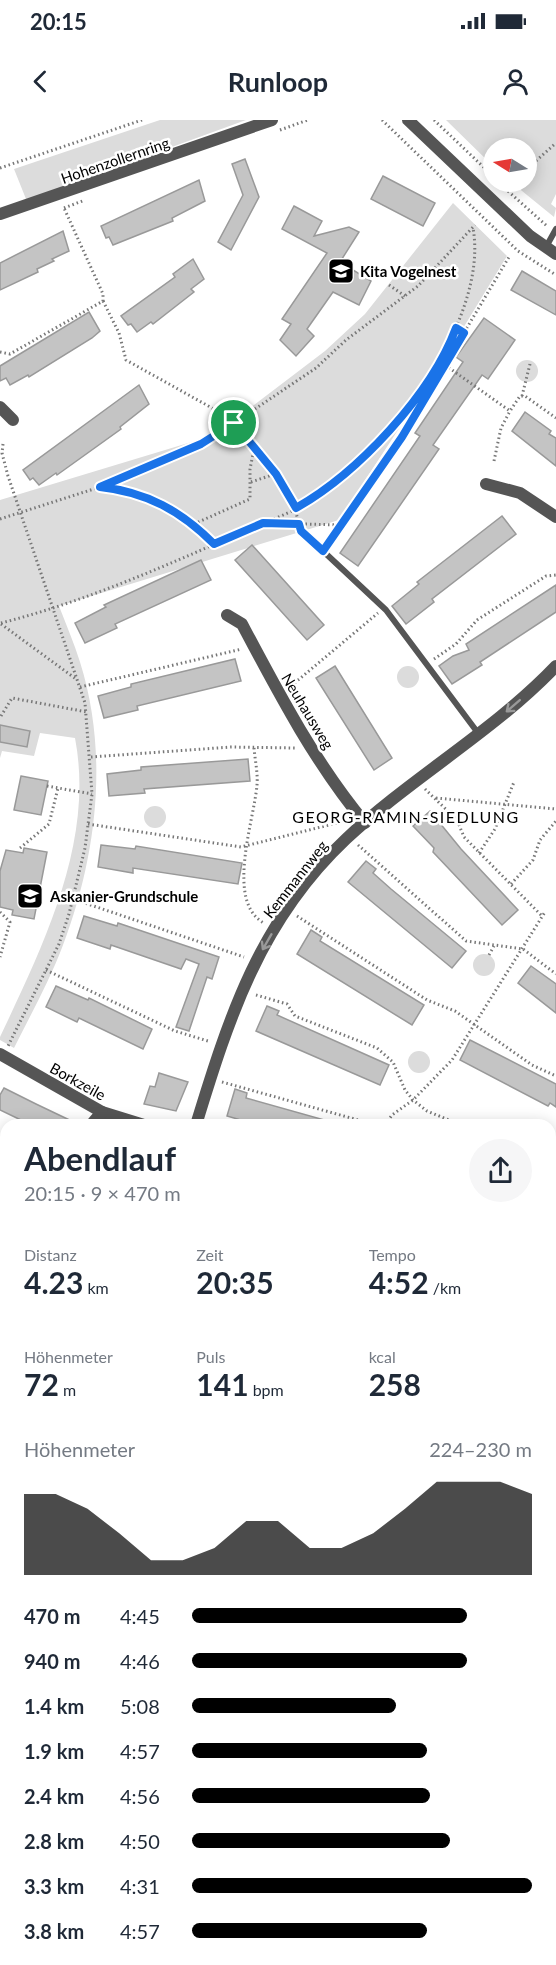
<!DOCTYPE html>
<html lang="de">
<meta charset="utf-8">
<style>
body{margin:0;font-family:Lato,sans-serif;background:#f6f6f7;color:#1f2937;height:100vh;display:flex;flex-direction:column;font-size:22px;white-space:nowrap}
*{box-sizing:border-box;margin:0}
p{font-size:20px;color:#747a83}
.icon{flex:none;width:33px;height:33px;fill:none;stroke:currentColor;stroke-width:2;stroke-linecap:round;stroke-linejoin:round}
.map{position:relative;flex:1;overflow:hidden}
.details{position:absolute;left:0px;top:999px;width:556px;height:846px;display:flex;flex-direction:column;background:#fff;border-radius:18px 18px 0 0;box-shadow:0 3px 15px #0003}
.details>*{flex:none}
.needle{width:39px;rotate:281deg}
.buttons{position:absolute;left:483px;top:18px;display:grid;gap:12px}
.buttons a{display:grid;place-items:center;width:54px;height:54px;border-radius:50%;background:#fff;box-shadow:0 3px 15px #0003;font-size:30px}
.pin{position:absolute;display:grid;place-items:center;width:51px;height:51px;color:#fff;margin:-26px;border:3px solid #fff;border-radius:50%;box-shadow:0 2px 6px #0007}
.round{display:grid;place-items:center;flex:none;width:63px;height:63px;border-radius:32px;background:#f6f6f7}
.head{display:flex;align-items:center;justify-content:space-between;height:102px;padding:0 24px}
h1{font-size:33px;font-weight:700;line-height:45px}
.metrics{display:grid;grid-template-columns:repeat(3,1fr);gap:9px;height:102px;padding:6px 24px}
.metrics div{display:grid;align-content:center}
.metrics b{font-size:30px;font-weight:700}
.metrics small{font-size:16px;font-weight:400}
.metrics p{font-size:16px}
.chart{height:168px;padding:12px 24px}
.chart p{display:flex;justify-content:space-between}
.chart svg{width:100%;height:108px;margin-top:6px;fill:#000;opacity:.7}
ul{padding:0 24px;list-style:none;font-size:20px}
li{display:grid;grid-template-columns:96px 72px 1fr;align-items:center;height:45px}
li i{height:15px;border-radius:8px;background:#000}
.status{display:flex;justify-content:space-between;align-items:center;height:42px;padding:0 30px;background:#fff;direction:ltr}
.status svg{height:16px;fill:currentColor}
header{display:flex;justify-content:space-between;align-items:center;height:78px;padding:0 24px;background:#fff;font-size:27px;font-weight:700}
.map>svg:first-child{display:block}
</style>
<div class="status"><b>20:15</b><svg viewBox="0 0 49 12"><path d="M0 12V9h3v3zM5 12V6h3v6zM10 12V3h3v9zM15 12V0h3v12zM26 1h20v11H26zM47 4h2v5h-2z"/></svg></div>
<header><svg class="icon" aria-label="back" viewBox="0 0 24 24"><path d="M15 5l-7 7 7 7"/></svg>Runloop<svg class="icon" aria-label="person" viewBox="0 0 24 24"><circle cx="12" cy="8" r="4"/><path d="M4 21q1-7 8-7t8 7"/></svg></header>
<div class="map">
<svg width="556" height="1845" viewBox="0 0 556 1845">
<rect width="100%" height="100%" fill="#fff"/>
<g fill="#dcdcdc">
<path d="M160,0h86l-214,78 -6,1 -12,-30z"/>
<path d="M446,0h110v74l-5,10 5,4 -2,9 -43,-35h15v-34h-32l-1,18z"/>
<path d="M453,83l54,53 -67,110 -101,154 -280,86c7,18 15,37 21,56 29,92 17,193 -17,283 -13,35 -32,69 -49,103l-14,-8v-3c43,-91 95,-195 75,-299l-35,-5 -6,23 -32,-5 -2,7v-258l208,-63 33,-22 84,-64 40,-37z"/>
<circle cx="527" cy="251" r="11"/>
<circle cx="408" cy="557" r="11"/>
<circle cx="155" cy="697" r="11"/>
<circle cx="484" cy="845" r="11"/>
<circle cx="419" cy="942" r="11"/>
</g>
<g fill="#c4c4c4" stroke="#999" stroke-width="1.5">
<path d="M245,39l14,38 -28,53 -13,-8 25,-47 -11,-31z"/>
<path d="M383,56l52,27 -12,23 -52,-27z"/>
<path d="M199,60l6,21 -33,17 1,3 -60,24 -4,-8 -3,1 -5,-12z"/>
<path d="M294,86l28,15 -8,15 35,-9 10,5 -19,30 31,19 -12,24 -26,-13 -26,37 7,7 -18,20 -16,-16 11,-16 -9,-5 45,-66 -45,-24z"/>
<path d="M63,111l6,20 -17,8 2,2 -17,8 1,3 -38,18v-27z"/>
<path d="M193,139l11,20 -13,10 3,3 -41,32 -2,-2 -14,10 -6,-8 -3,1 -7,-9 54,-39 -2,-3z"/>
<path d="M522,151l34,20v24l-45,-25z"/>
<path d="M89,192l11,19 -8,7 -63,39 -1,-2 -18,10 -4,-7 -6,3v-15z"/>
<path d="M484,198l31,22 -27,39 -6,-4 -49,70 6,4 -81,117 -18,-13 80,-117 -5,-3 48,-71 -7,-5z"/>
<path d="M139,265l10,19 -29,23 1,2 -64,46 -1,-2 -17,12 -6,-7 -3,2 -7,-10z"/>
<path d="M525,292l26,19 -2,3 7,4v28l-44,-35z"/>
<path d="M502,396l14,18 -84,65 2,3 -28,22 -14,-18 27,-22 -2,-2z"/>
<path d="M252,425l72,80 -17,15 -72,-80z"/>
<path d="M201,440l10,20 -96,44 2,4 -32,15 -10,-20 31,-16 -2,-2z"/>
<path d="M556,465v27l-76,50 2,3 -30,19 -13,-18 14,-10 16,-6 -3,-6z"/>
<path d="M235,539l6,22 -104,25 1,4 -34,8 -6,-22 33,-9v-3z"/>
<path d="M335,546l57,92 -18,12 -58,-92z"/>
<path d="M0,605l30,6 -3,16 -27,-5z"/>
<path d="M248,639l2,22 -106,8 1,4 -36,3 -2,-22 34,-4v-3z"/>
<path d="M21,656l27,5 -7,34 -27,-5z"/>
<path d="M430,691l31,38 57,61 -16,15 -69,-73 1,-4 -21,-22z"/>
<path d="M101,725l34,4 1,-3 106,17 -4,21 -105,-16v5l-35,-6z"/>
<path d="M24,728l23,4 -13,67 -22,-4 1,-5 -13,-3v-36l6,-21 17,3z"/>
<path d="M366,741l10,8 -3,4 18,16 75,62 -14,17 -104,-86z"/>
<path d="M84,796l33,10 1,-3 101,34 -7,22 -5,-2 -18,54 -13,-4 23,-63 -13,-5 -5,10 -70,-24 -1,4 -33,-11z"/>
<path d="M311,810l11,7 -2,4 104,64 -12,20 -115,-71z"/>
<path d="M531,846l25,18v29l-38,-30z"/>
<path d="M56,866l32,14 1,-2 63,31 -9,20 -64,-31 -2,4 -31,-15z"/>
<path d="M267,886l12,5 -2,4 112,50 -9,20 -124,-54z"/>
<path d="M470,920l86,44v23l-6,-4 -2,3 -88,-46z"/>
<path d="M159,953l29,9 -12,29 -32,-7 6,-18 5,1z"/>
<path d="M4,968l32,16 44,21h-58l1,-4 -23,-11v-15z"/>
<path d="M235,969l12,4 -1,5 82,23v4h-70l-31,-9z"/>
</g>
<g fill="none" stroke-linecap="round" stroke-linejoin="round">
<g stroke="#777" stroke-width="3" stroke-dasharray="1.5 3" stroke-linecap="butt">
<path d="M382,0l136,131 38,24"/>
<path d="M434,0l60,57"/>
<path d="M280,10l28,-10"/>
<path d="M0,48l142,-48"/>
<path d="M526,50l30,-27"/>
<path d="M498,62l49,44"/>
<path d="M513,63l1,-1"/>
<path d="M64,88l21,-8"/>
<path d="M389,165l16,11"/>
<path d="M103,181l16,32 7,27 111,62"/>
<path d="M0,232l10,2 93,-53v-7l-39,-86"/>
<path d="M445,245l65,46 10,-15h5l31,22"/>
<path d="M522,276l8,-32"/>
<path d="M234,303l58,75 9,33 14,13"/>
<path d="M3,324l-1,9 6,23 77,227 7,91 -7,54 -16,66 -10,30 -51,102"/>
<path d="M494,341l7,-33 9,-17"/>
<path d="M251,362l24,-8"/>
<path d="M101,367c47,5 80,24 113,58"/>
<path d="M0,399l100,-32 101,-43 33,-21 82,-55 30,-28 72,-54 57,-61"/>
<path d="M265,403l76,2"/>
<path d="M194,404l56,-25v-30l4,-20"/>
<path d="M328,424l74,-107 107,-180"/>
<path d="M1,503c79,-20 155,-53 230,-86 31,-14 66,-25 94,-45 69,-48 164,-176 148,-264"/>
<path d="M1,504l75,55"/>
<path d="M434,539l22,-15 21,-24 69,-44 10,-1"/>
<path d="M291,566l87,-73"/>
<path d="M80,567l162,-38"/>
<path d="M1,596l11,-18 75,14"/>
<path d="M254,628c1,12 4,25 3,37 -3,36 -32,117 7,138"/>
<path d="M91,637l140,-10 65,1"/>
<path d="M47,666l45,8"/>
<path d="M425,669l32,31 7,17 78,79"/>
<path d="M436,678l120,11"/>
<path d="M88,704l153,23 104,-26"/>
<path d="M358,725l108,96 57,8 33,25"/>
<path d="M20,728l29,-24 9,-36"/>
<path d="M479,733l16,-24 19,-47"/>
<path d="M511,764l22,-24 7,-20 16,-19"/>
<path d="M73,779l171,58"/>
<path d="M0,792l10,10 -10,35"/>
<path d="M297,796l130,84 28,11 77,54 24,11"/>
<path d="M489,835l5,-9"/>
<path d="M46,850l129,61 33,10"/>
<path d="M256,875l31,9 8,12 82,32 16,14 12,28 8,10 14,11 34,14"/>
<path d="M222,962l154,43"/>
<path d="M385,1005l7,-10 21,-15 39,-40 93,-148"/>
<path d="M550,1040l6,3"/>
<path d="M0,1378l6,-13"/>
<path d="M0,1434l6,3"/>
</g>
<g stroke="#555" stroke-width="6">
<path d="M546,127l10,-18"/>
<path d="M323,431l63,59 92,123"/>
</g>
<g stroke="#555" stroke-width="12">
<path d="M0,94l272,-94"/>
<path d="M0,287l13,13"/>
<path d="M486,364l34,9 36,24"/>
<path d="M227,495l15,9c36,68 73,139 123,199"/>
<path d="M0,934l102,58 42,13"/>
<path d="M91,1005l11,-13"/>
<path d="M196,1005c33,-108 64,-205 150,-286 66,-62 147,-107 210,-173"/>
<path d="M0,1120l6,-8"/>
<path d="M0,1315l6,3"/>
<path d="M550,1500l6,2"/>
<path d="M292,1845l3,-6"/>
</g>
<g stroke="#555" stroke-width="12">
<path d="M408,0l122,116 26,18"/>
<path d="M550,1096l6,-7"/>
<path d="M70,1845l3,-6"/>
</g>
<g stroke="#000" stroke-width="4.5" stroke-dasharray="9 3 1.5 3" stroke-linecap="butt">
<path d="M550,1624l6,-12"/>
<path d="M550,1648l6,-11"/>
<path d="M550,1683l6,-12"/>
<path d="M550,1706l6,-11"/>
<path d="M442,1845l3,-6"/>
<path d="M455,1845l3,-6"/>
<path d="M470,1845l3,-6"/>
<path d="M482,1845l3,-6"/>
</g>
</g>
<defs><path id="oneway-shaft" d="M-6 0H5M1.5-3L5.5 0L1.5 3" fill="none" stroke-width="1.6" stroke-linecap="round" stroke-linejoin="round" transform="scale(1.5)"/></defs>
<g stroke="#999">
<use href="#oneway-shaft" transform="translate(513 586) rotate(139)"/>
<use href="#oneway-shaft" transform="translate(267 822) rotate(120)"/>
</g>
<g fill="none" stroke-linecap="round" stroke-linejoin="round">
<defs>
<path id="route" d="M456,208l8,5 -62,104 -79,114 -22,-20 -2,-7 -36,-1 -49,21c-33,-33 -67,-52 -114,-57l101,-43 33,-21 42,51 20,34c62,-35 135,-113 160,-180z"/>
</defs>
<use href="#route" stroke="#fff" stroke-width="12"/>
<use href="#route" stroke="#1a73e8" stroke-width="8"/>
</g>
<defs>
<symbol id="school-square" viewBox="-11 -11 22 22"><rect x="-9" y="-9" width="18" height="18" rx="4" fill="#000" stroke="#fff"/><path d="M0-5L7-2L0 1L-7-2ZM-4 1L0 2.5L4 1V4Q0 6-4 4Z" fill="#fff"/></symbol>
</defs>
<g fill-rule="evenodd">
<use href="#school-square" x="326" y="136" width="30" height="30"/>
<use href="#school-square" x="15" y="761" width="30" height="30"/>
</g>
<g text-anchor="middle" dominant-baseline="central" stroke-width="5" stroke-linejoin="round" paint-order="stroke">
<g font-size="15" fill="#000" stroke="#fff">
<text transform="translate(115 40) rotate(-19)">Hohenzollernring</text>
<text transform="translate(308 591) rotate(59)">Neuhausweg</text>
<text transform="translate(295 759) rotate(-52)">Kemmannweg</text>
<text transform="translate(78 961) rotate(29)">Borkzeile</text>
</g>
<g font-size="15" font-weight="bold" fill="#000" stroke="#fff" text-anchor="start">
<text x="360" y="151">Kita Vogelnest</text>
<text x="50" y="776">Askanier-Grundschule</text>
</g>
<g font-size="16" letter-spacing="1.5" fill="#000" stroke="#fff">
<text x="406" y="696">GEORG-RAMIN-SIEDLUNG</text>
</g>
</g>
</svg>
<div class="buttons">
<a><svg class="needle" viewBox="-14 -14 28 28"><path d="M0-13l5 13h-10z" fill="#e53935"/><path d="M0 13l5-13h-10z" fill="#747a83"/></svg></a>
</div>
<div class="pin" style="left:234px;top:303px;background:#1e9e55"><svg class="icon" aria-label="arrive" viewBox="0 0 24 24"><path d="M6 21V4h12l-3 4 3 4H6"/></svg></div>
<section class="details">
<div class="head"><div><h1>Abendlauf</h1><p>20:15 · 9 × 470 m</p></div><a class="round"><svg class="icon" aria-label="share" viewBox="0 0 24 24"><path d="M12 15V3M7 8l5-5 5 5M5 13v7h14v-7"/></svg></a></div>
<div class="metrics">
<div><p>Distanz</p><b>4.23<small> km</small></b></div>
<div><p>Zeit</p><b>20:35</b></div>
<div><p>Tempo</p><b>4:52<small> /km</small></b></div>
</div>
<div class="metrics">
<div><p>Höhenmeter</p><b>72<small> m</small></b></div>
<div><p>Puls</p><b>141<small> bpm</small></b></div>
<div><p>kcal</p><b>258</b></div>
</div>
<div class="chart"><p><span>Höhenmeter</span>224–230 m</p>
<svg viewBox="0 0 160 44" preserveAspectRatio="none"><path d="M0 44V11L10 11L20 17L30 27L40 38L50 38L60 33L70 22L80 22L90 33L100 33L110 27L120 17L130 6L140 6L150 6L160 11V44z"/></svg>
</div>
<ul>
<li><b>470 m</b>4:45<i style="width:81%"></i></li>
<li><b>940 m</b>4:46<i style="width:81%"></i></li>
<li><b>1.4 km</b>5:08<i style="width:60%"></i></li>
<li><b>1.9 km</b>4:57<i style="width:69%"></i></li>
<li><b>2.4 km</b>4:56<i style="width:70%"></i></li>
<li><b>2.8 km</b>4:50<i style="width:76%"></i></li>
<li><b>3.3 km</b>4:31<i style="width:100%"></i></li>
<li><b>3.8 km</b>4:57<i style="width:69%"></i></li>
</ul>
</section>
</div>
